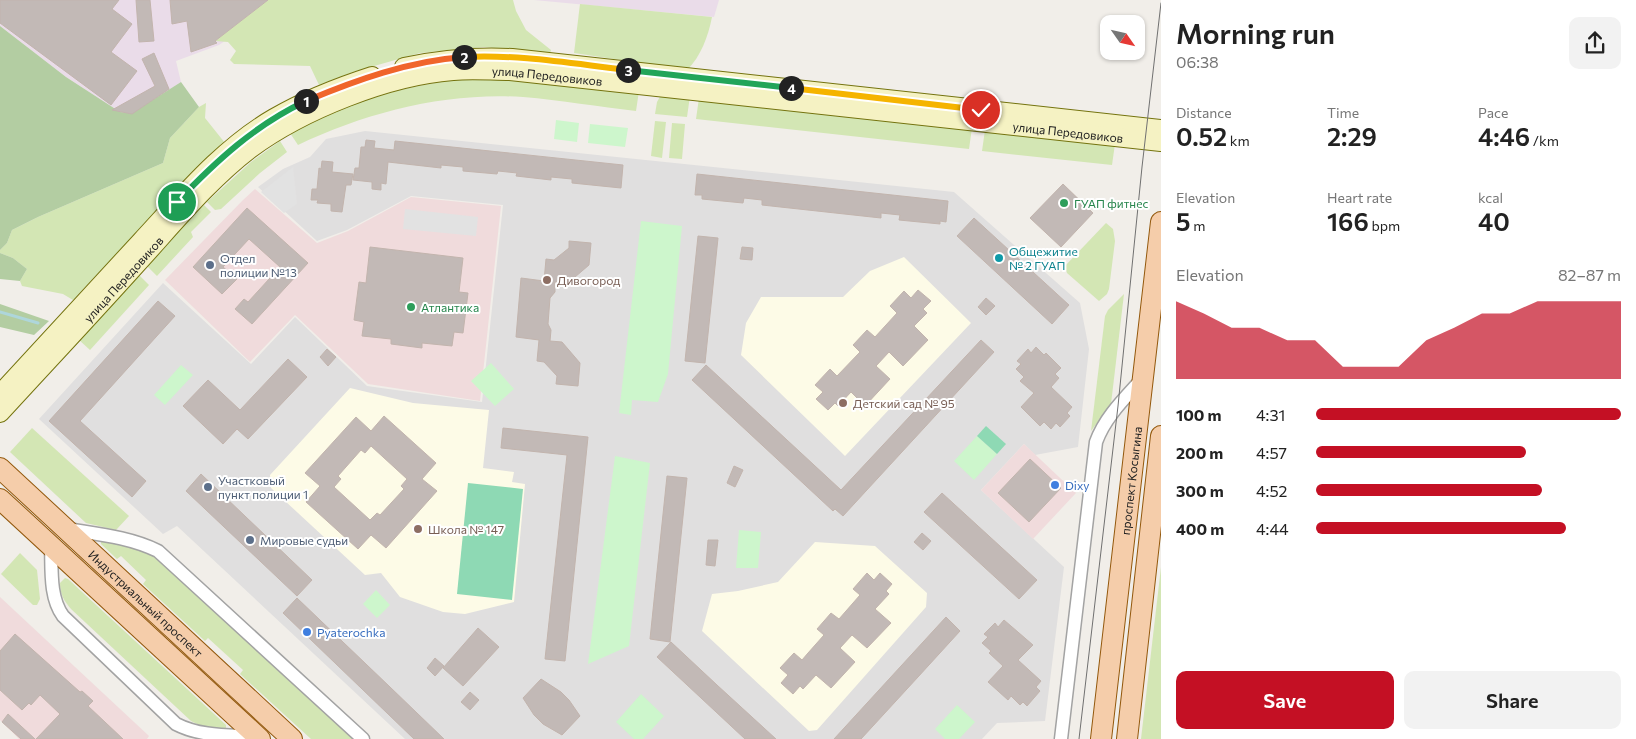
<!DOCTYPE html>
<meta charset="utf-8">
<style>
body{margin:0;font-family:Commissioner,sans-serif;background:#f2f2f2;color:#222;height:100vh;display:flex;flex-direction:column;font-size:19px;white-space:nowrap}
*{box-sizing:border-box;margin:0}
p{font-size:16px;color:#767676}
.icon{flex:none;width:28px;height:28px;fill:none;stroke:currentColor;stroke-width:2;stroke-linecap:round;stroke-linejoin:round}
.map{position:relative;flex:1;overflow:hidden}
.side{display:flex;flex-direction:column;background:#fff;width:475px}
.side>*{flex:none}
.needle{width:32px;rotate:124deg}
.buttons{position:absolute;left:1100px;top:15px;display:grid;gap:10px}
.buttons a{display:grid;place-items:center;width:45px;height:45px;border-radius:10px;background:#fff;box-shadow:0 1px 4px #0004;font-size:25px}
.pin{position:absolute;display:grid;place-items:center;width:42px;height:42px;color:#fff;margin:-21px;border:2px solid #fff;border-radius:50%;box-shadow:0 1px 5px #0007}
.km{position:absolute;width:25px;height:25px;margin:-12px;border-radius:50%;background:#222;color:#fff;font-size:14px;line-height:25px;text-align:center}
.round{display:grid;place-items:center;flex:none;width:52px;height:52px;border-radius:10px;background:#f2f2f2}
.overview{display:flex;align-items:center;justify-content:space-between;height:85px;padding:0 15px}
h1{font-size:28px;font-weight:600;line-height:38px}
.stats{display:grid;grid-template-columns:repeat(3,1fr);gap:8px;height:85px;padding:5px 15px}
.stats div{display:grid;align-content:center}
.stats b{font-size:25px;font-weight:600}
.stats small{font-size:14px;font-weight:400}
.stats p{font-size:14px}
.chart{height:140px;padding:10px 15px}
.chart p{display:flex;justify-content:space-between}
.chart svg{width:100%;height:90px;margin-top:5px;fill:#c41024;opacity:.7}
.cta{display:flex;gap:10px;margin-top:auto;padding:10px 15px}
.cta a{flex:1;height:58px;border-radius:10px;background:#c41024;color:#fff;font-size:20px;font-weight:600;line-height:58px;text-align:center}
.cta a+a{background:#f2f2f2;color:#222}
ul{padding:0 15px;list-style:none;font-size:16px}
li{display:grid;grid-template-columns:80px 60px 1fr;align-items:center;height:38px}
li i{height:12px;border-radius:6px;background:#c41024}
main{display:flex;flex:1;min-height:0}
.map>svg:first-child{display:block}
</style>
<main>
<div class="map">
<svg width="1161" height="739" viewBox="0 0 1161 739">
<rect width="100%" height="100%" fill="#f1eee9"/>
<path fill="#e0dfdf" d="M365,131l589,61 126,111 9,46 -11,98 -43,8 -11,-11 -43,46 83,77 -19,154 -48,2 -15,16h-577l-228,-213 -14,8 -124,-115 124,-136 88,81 44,-47 72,69 115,16 21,-197 -92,-9 -64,34 -30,11 -59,-54 25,-18 27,-12 16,-18z"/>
<g fill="#f0dbdc">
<path d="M255,189l62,54 31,-12 63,-34 90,9 -21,195 -112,-17 -73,-69 -45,47 -85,-82 78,-80z"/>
<path d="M1024,444l52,49 -43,46 -52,-49z"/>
<path d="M0,597l149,139 -2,3h-128l-19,-19z"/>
</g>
<g fill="#eadce9">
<path d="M0,0h279l-15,14 -45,31 -43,16 5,21 -49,32 -12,-2 -54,-35 -66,-51z"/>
<path d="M534,0h185l-5,17z"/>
</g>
<g fill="#fdfbe7">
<path d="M904,257l67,66 -126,133 -104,-101 5,-32 15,-26h82l27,-26z"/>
<path d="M350,388l63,15 76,7 -6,58 31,4 -2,10 13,2 -11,118 -49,12 -22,-2 -43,-15 -19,-24 -16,2 -94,-87 -1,-13z"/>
<path d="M815,542l60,4 52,47 -1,14 -109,123 -8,1 -107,-100 10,-37 26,-3 40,-9z"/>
</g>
<g fill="#d3e6b4">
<path d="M268,0h245l3,11 10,19 25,20 -1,4 -66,-7 -64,6 -67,19 -34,13 -9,-19 -76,-2 -4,-4 6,-9 -8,-9 -13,-1z"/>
<path d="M580,4l132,13c-4,20 -11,39 -25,53l-113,-17z"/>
<path d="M489,77l150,14 -3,20c-37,-4 -75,-11 -113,-14 -77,-5 -156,15 -225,48l-8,-12c62,-33 130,-53 199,-56z"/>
<path d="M662,93l28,3 -3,21 -32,-3 2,-12z"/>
<path d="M699,98l273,30 -3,21 -273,-30z"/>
<path d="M206,103l-1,15 20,25 -33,29 -119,128 -10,-6 -41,-8 -2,-5 7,-12 -14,-11 -13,-5v-3l7,-7 5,-13 26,-13 125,-54 7,-25 29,-31z"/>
<path d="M655,121l11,1 -4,36 -11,-2z"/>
<path d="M672,123l13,1 -3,35 -13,-1z"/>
<path d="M985,130l130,14 -3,21 -130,-14z"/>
<path d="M280,141l7,11 -27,21 -39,36 -6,1 -8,-8 44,-40z"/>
<path d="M204,205l7,7 -20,20 2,5 -36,39 -11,-11z"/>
<path d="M1106,223l7,6 2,12 -6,48 -2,5 -8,7 -32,-28 -2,-7z"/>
<path d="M138,274l11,11 -59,65 -12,-11z"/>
<path d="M1124,294l-13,110 -20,27 14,-115 3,-6z"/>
<path d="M32,428l97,88 -13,14 -30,-7 -76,-71z"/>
<path d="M101,540h3l50,15 201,184h-44l-71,-65 3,-4 -35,-32 -3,3 -62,-57 3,-4 -25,-24 -4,3 -16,-15z"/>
<path d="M20,553l17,17 3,29 -3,6h-4l-32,-31z"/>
<path d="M1161,567v172h-20z"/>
<path d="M65,578l3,1 158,146v3c-12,0 -25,-1 -35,-7l-120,-112c-7,-8 -11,-15 -11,-26z"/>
</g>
<g fill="#b3cda2">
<path d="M0,26l66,51 54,35 12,1 49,-31 18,25 -29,31 -7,25 -125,54 -26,13 -5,13 -7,7z"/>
<path d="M0,253l13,5 14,11 -7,12 -20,-2z"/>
<path d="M0,304l49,17 -15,14 -34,-8z"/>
</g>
<g fill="#cdf6cc">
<path d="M556,120l23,3 -2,19 -23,-3z"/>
<path d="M590,124l38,4 -3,19 -37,-4z"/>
<path d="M641,221l41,5 -14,148 -10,28 -26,-2 -1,15 -12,-2z"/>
<path d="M491,363l23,26 -19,17 -24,-25z"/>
<path d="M181,365l12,10 -28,30 -11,-10z"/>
<path d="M977,436l20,18 -23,26 -20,-19z"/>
<path d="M615,456l35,7 -21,183 -41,18z"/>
<path d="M739,530l22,2 -3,36h-22z"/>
<path d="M376,590l14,15 -13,13 -14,-14z"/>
<path d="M641,694l23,22 -21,23h-9l-18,-17z"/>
<path d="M957,705l18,17 -16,17h-14l-10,-10z"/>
</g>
<g fill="#8ed9b4">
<path d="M986,426l20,18 -9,10 -20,-18z"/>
<path d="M468,483l55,6 -11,111 -55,-6z"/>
</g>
<g fill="#e2e2e2">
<path d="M293,167l4,37 -13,9 -23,-21z"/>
<path d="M405,209l73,8 -2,19 -73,-7z"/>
</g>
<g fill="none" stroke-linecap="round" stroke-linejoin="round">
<path stroke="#aed6db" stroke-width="3" d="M0,312l38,11"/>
</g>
<g fill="#c2b9b6" stroke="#c2b4ad" fill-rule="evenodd">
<path d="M0,0h119l-7,9 20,15 -21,28 26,19 -26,34 -111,-82z"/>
<path d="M136,0h14l4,41 -15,1z"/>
<path d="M170,0h98l-53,41 2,2 -26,9 -4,-31 -15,3z"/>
<path d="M154,53l15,36 -37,25 -20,-4 43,-24 -13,-27z"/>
<path d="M366,140l9,1 -1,7 20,2 1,-9 228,24 -2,23 -49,-5v-4l-21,-2v3l-35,-4 1,-3 -19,-2 -1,3 -34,-3v-4l-22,-2v3l-53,-6 -2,22 -5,-1v7l-9,-1v-7l-19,-2 2,-12h4l2,-21h4z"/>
<path d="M322,161l11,1 -1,10 21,2 -2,11h-5l-4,27 -11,-1v-7l-14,-1 1,-3h-7l1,-11h5l2,-21 2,1z"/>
<path d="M697,174l251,27 -2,21 -6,-1v3l-41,-4 1,-5 -19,-2v5l-119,-13v-5l-18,-2 -1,5 -41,-4v-4h-7z"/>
<path d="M1063,184l30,29 -32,34 -31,-29z"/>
<path d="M247,208l61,55 -56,61 -17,-15 9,-10 4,3 32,-35 -31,-28 -26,28 14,12 -15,15 -29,-27z"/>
<path d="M974,218l95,87 -17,19 -95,-88z"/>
<path d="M698,236l20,2 -13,125 -20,-2z"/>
<path d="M569,241l22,2 -2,22 -21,18 -13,-1v10l-5,6 -2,26 3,6 -1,11 12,1 18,21 -2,23 -22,-2 1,-8 -13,-14 -7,-1 2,-21 -23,-3 5,-59 23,3 2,-22 8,1 15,-12z"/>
<path d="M370,247l93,11 -4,34 9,1 -5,40 -9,-1 -2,14 -30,-3v5l-31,-4v-5l-29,-3 2,-14 -10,-2 5,-38 7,1z"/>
<path d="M742,247l11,1 -1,12 -12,-1z"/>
<path d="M918,290l13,11 -8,8 4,4 -13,13 14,14 -25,26 -14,-14 -13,14 14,13 -25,27 -14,-14 -13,14 -3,-3 -7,7 -12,-11 7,-7 -8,-7 15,-16 7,7 23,-24 -7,-7 14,-15 8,7 22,-24 -7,-7 14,-15 7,7z"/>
<path d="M986,298l9,8 -9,9 -8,-8z"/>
<path d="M158,301l17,15 -95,105 66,60 -14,16 -83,-76z"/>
<path d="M981,340l13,12 -151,164 -8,-7 -2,2 -141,-131 14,-15 135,125z"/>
<path d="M1036,347l8,8 2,-2 15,15 -6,6 4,4 -8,9 21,20 -5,6 3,3 -10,11 -4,-4 -5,6 -7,-7 -4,4 -19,-19 13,-14 -14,-12 4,-4 -8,-8 5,-5 -4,-3 11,-12 3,4z"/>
<path d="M327,349l9,8 -8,9 -8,-9z"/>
<path d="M288,359l19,18 -59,62 -11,-10 -14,15 -40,-38 25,-26 32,30z"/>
<path d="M384,416l52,47 -14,16 15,12 -51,57 -15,-13 -13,14 -52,-47 14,-16 -15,-13 51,-56 15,14zM371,446l36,33 -6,7 3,3 -24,26 -3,-2 -7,7 -36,-33 7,-8 -3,-3 23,-26 4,3z"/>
<path d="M503,428l85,9 -23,224 -20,-2 22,-204 -66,-7z"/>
<path d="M1030,459l31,29 -32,34 -31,-29z"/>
<path d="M734,466l9,4 -8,17 -8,-4z"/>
<path d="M201,474l111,106 -15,16 -111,-105z"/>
<path d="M667,476l20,2 -17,164 -20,-3z"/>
<path d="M942,493l95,87 -18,19 -95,-87z"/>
<path d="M922,533l9,8 -8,9 -9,-8z"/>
<path d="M708,540h10l-3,26 -9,-1z"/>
<path d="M867,573l7,7 6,-7 12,11 -6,7 3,3 -14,15 16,14 -24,25 -15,-13 -12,13 15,14 -24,26 -15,-13 -13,14 -3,-3 -7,8 -12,-11 7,-8 -8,-7 14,-15 8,7 6,-7 16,-18 -7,-6 14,-16 8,6 21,-24 -7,-6z"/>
<path d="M297,598l93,89 54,52h-30l-131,-126z"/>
<path d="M946,617l14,14 -42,46 -57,62h-27z"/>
<path d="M1004,620l29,25 -15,15 23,21 -5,6 4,4 -13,15 -4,-4 -3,3 -9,-9 -3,4 -20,-18 15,-16 -14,-13 2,-2 -9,-8 6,-6 -4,-3 11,-11 3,4z"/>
<path d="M478,628l21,19 -36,39 -20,-18z"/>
<path d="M15,634l65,58 2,-1 11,10 -5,5 35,33h-87l24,-25 -20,-19 -9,10 -2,-2 -7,7 -22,-20v-39z"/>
<path d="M671,642l46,43 59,54h-31l-88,-82z"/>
<path d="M435,658l9,8 -9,10 -8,-8z"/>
<path d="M541,679l20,13 8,8 11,16 -18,19 -19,-11 -9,-9 -11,-17z"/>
<path d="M470,692l9,8 -9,10 -9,-8z"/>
<path d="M8,714l27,25h-14l-19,-17z"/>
</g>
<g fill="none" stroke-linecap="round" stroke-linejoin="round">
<defs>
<g id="street">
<path d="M67,529c30,5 63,8 91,22l205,188"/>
<path d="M51,545c1,23 -2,52 12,71l113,108c25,13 55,11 81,13"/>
<path d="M1061,739l35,-297c9,-25 29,-44 46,-63"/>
</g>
<g id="secondary">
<path d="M404,67c37,-8 70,-11 108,-9l649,71"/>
<path d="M0,394c47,-51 94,-102 141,-153 41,-44 81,-93 133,-123 31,-18 64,-31 98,-42"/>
<path id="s1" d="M0,413c45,-49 91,-98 136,-148 36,-39 71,-83 114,-116 53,-39 138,-73 203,-78 19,-2 38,0 57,0l651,71"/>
</g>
<g id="primary">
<path id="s2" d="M0,468l292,271"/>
<path d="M0,499l260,240"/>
<path id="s3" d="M1101,739l60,-517"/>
<path d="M1127,739l34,-303"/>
</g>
</defs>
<use href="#street" stroke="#a3a3a3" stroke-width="15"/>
<use href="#secondary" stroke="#74730e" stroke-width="20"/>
<use href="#primary" stroke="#93580c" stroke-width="22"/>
<use href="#street" stroke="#fff" stroke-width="12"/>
<use href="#secondary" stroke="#f5f2c3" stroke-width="18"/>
<use href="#primary" stroke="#f5cdaa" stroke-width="20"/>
<path stroke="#707070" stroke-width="1" d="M1079,739l39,-333 24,-239 19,-164"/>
</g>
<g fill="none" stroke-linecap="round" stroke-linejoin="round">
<defs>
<path id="split-1" d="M177,202c39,-41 78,-77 129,-101"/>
<path id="split-2" d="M306,101c50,-21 103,-40 158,-44"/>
<path id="split-3" d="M464,57c54,-3 110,7 164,13"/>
<path id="split-4" d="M628,70l163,18"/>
<path id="split-5" d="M791,88l190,22"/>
</defs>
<use href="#split-1" stroke="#fff" stroke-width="10"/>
<use href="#split-2" stroke="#fff" stroke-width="10"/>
<use href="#split-3" stroke="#fff" stroke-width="10"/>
<use href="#split-4" stroke="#fff" stroke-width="10"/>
<use href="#split-5" stroke="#fff" stroke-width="10"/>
<use href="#split-1" stroke="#22a559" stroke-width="6"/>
<use href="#split-2" stroke="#f0652b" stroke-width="6"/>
<use href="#split-3" stroke="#f5b400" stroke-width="6"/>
<use href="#split-4" stroke="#22a559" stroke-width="6"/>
<use href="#split-5" stroke="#f5b400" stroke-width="6"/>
</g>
<g fill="#2e9e5b" stroke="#fff" stroke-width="2">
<circle cx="1064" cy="203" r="5"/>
<circle cx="411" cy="307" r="5"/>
</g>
<circle fill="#0f9aa8" stroke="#fff" stroke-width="2" cx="999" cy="258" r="5"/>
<g fill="#5c6f8a" stroke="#fff" stroke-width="2">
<circle cx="210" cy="265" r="5"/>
<circle cx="208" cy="487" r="5"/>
<circle cx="250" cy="540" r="5"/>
</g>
<g fill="#8d6e63" stroke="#fff" stroke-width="2">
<circle cx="547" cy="280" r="5"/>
<circle cx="843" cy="403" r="5"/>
<circle cx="418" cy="529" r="5"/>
</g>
<g fill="#3f7fe0" stroke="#fff" stroke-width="2">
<circle cx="1055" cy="485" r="5"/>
<circle cx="307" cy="632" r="5"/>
</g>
<g text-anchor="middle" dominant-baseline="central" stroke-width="4" stroke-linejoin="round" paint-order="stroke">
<g font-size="12" fill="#222" stroke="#fff">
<text stroke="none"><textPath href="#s1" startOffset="678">улица Передовиков</textPath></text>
<text stroke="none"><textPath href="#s1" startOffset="1202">улица Передовиков</textPath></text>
<text stroke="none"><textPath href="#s1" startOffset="182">улица Передовиков</textPath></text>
<text stroke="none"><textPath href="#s3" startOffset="260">проспект Косыгина</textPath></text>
<text stroke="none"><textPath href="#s2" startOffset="199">Индустриальный проспект</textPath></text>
</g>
<g font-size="12" fill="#27864d" stroke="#fff" text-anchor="start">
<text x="1074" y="203">ГУАП фитнес</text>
<text x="421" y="307">Атлантика</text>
</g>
<g font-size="12" fill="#0d838f" stroke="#fff" text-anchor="start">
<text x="1009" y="251">Общежитие<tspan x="1009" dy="14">№ 2 ГУАП</tspan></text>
</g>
<g font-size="12" fill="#4e5e75" stroke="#fff" text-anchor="start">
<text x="220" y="258">Отдел<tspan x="220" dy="14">полиции №13</tspan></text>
<text x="218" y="480">Участковый<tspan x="218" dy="14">пункт полиции 1</tspan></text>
<text x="260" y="540">Мировые судьи</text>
</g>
<g font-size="12" fill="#785e54" stroke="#fff" text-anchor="start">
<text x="557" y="280">Дивогород</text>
<text x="853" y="403">Детский сад № 95</text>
<text x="428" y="529">Школа № 147</text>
</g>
<g font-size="12" fill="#366cbe" stroke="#fff" text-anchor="start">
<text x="1065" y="485">Dixy</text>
<text x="317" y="632">Pyaterochka</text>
</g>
</g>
</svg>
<div class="buttons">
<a><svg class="needle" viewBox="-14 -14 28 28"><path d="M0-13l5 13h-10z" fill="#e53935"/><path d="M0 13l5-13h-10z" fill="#767676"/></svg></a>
</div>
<div class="pin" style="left:177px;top:202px;background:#1e9e55"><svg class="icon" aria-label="arrive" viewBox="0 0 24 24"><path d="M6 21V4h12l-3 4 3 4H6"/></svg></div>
<div class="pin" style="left:981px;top:110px;background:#d93025"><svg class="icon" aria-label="check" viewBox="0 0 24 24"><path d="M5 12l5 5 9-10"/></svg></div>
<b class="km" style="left:306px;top:101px">1</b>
<b class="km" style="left:464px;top:57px">2</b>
<b class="km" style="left:628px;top:70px">3</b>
<b class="km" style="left:791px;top:88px">4</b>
</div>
<section class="side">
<div class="overview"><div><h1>Morning run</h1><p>06:38</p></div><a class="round"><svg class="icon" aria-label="share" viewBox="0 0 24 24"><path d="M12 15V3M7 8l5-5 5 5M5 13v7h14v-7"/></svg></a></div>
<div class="stats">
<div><p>Distance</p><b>0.52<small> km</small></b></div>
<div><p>Time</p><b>2:29</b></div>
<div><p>Pace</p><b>4:46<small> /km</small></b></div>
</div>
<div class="stats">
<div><p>Elevation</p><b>5<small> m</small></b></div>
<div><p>Heart rate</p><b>166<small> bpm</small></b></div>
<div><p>kcal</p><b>40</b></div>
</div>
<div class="chart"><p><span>Elevation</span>82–87 m</p>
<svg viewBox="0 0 160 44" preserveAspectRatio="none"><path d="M0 44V6L10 12L20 19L30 19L40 25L50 25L60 38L70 38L80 38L90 25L100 19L110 12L120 12L130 6L140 6L150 6L160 6V44z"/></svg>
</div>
<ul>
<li><b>100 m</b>4:31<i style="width:100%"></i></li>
<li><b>200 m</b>4:57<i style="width:69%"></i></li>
<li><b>300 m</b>4:52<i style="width:74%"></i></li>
<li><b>400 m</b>4:44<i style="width:82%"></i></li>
</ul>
<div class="cta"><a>Save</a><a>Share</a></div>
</section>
</main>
